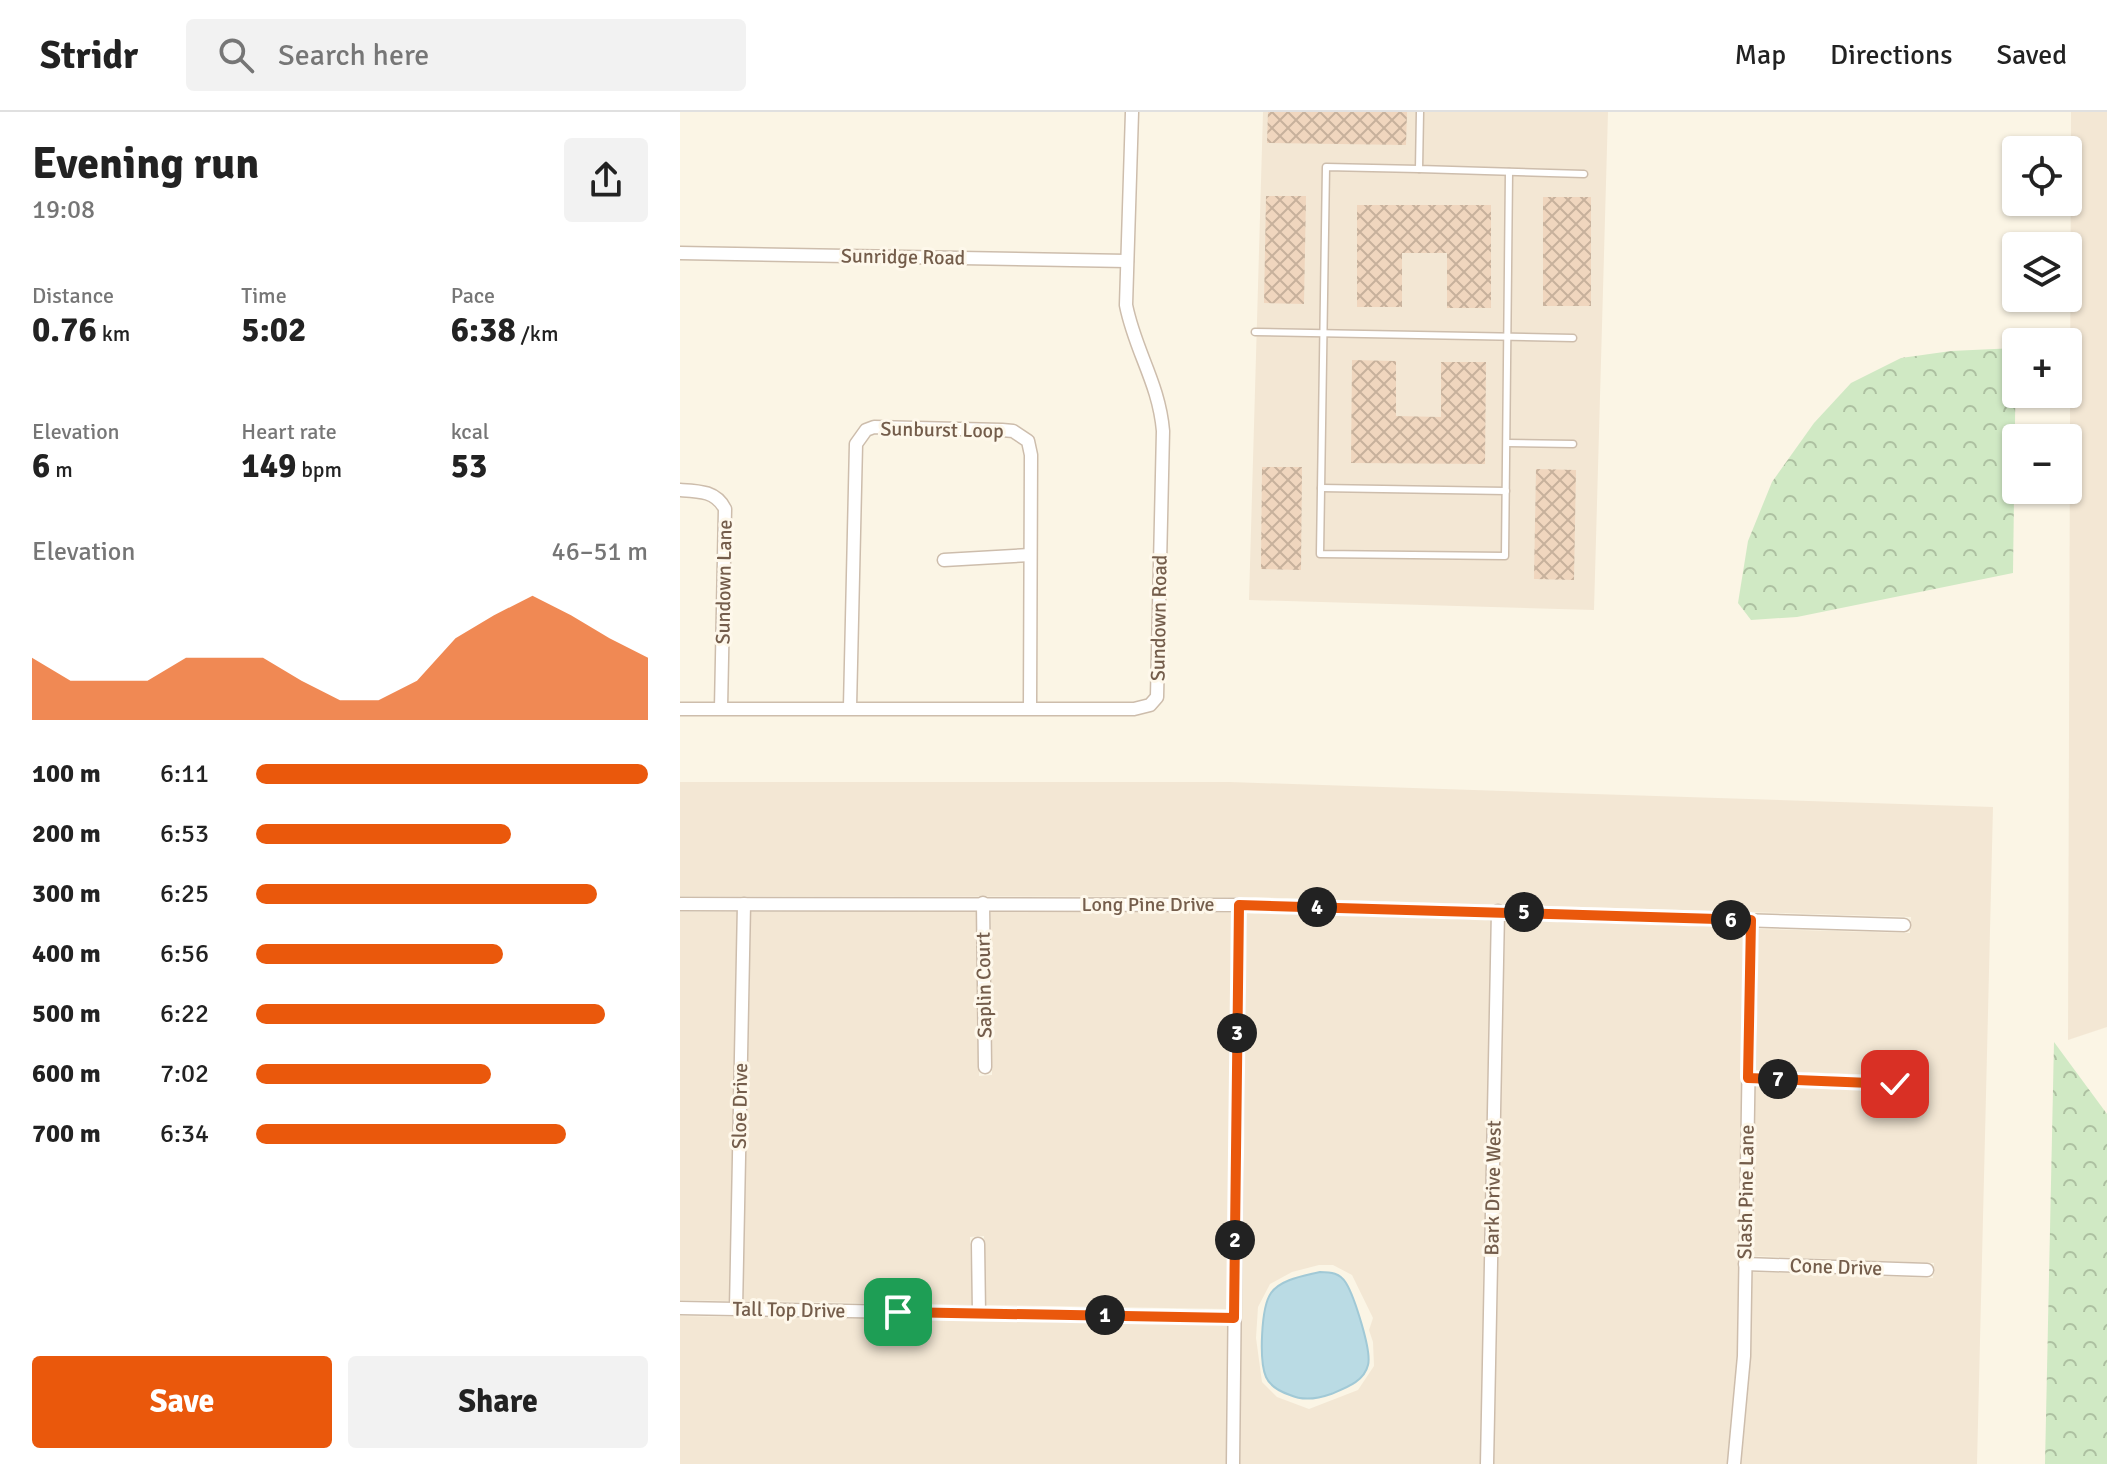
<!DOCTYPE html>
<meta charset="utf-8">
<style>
body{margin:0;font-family:Signika,sans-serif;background:#f2f2f2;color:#222;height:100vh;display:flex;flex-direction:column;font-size:30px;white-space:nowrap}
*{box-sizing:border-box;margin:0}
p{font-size:26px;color:#767676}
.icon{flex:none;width:44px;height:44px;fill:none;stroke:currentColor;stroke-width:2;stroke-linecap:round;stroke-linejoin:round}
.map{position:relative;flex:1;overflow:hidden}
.details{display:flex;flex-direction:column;background:#fff;width:680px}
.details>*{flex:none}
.buttons{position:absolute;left:1322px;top:24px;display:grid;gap:16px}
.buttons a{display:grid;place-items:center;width:80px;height:80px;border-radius:8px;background:#fff;box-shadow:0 2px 6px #0004;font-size:40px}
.pin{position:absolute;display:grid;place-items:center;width:68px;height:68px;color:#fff;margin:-34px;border-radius:16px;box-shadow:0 4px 12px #0006}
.km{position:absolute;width:40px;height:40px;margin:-20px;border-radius:50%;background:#222;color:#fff;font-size:22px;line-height:40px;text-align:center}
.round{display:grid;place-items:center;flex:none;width:84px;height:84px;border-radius:8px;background:#f2f2f2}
.overview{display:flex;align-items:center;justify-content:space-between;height:136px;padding:0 32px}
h1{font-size:44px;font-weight:700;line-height:60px}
.figures{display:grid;grid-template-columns:repeat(3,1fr);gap:12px;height:136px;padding:8px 32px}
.figures div{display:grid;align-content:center}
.figures b{font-size:34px;font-weight:700}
.figures small{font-size:22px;font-weight:400}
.figures p{font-size:22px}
.chart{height:224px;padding:16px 32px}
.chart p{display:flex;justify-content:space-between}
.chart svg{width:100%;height:144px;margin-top:8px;fill:#ea580c;opacity:.7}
.primary-button{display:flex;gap:16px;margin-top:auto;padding:16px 32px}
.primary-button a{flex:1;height:92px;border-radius:8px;background:#ea580c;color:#fff;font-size:32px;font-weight:700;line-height:92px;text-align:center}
.primary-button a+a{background:#f2f2f2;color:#222}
ul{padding:0 32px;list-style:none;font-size:26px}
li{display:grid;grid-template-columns:128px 96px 1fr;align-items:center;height:60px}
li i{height:20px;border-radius:10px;background:#ea580c}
header{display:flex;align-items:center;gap:48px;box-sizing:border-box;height:112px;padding:0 40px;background:#fff;border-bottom:2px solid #e0e0e0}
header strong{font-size:38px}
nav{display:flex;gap:44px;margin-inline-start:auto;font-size:28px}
.search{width:560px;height:72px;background:#f2f2f2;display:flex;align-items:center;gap:20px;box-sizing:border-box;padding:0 28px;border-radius:8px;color:#767676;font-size:30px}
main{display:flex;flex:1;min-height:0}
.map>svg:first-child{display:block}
</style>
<header>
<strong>Stridr</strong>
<div class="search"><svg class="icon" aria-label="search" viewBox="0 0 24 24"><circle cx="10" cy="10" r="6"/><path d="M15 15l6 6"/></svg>Search here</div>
<nav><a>Map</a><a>Directions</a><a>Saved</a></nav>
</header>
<main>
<section class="details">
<div class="overview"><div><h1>Evening run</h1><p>19:08</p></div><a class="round"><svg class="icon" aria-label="share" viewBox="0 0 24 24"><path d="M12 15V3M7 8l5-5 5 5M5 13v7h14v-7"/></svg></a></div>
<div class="figures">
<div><p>Distance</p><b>0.76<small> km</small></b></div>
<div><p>Time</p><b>5:02</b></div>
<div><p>Pace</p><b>6:38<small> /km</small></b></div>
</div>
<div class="figures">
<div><p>Elevation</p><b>6<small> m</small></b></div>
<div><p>Heart rate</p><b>149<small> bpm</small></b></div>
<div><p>kcal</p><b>53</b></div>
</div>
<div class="chart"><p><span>Elevation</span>46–51 m</p>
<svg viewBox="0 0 160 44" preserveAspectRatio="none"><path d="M0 44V25L10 32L20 32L30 32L40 25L50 25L60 25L70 32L80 38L90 38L100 32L110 19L120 12L130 6L140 12L150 19L160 25V44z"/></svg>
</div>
<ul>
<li><b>100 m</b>6:11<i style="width:100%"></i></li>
<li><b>200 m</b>6:53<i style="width:65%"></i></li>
<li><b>300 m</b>6:25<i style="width:87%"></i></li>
<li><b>400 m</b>6:56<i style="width:63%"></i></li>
<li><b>500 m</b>6:22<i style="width:89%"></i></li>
<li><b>600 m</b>7:02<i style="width:60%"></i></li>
<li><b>700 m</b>6:34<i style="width:79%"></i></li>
</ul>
<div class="primary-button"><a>Save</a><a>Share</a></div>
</section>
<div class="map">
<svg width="1427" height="1352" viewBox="0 0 1427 1352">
<defs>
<pattern id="forest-crowns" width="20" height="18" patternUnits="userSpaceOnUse" patternTransform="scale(2)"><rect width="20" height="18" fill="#d0e9c4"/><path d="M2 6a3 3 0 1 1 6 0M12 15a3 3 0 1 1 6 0" fill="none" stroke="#adc0a1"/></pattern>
<pattern id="building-cross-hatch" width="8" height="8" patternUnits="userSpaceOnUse" patternTransform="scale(2)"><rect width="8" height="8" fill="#f0d6be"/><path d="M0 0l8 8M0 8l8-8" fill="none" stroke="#c7b19c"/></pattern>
</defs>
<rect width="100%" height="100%" fill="#fbf5e5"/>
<g fill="#f3e7d4" fill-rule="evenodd">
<path d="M583,0h345l-14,498 -345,-10z"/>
<path d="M1391,0h36v915l-39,13z"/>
<path d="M0,670h550l763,25 -16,657h-236l10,-108 1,-84 181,6 1,-15 -182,-7 3,-170 146,6 2,-16 -148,-6 2,-141 153,4 1,-16 -665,-20 -566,-1z"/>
<path d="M297,799l2,165 13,-1 -1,-164 241,2 -5,396 -241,-4 -2,-69 -14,1 2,68 -229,-4 8,-389z"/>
<path d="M0,800h57l-8,389 -49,-1z"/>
<path d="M565,801l246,6 -11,545h-240zM639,1153h14l19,10 21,43 -4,12 4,12 1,24 -16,24 -49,19 -32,-12 -15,-15 -6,-44 2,-31 12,-23 22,-12z"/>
<path d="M825,808l239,8 -7,427 -10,109h-233z"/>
<path d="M0,1204l547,9 -1,139h-546z"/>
</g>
<g fill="url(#forest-crowns)">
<path d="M1336,236l-3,225 -216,44 -46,3 -13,-17 10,-62 24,-59 42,-59 37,-40 50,-25 50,-7z"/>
<path d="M1374,930l53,72v350h-62z"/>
</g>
<path fill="#badbe4" stroke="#a1c9d6" stroke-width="2" d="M640,1160c11,0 20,1 26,11 8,13 26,68 22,82 -4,17 -23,23 -37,29 -14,5 -28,7 -41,1 -9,-3 -20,-9 -24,-18 -7,-16 -5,-70 5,-84 10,-14 33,-17 49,-21z"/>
<g fill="url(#building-cross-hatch)">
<path d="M588,0h139l-1,33 -139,-2z"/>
<path d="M586,84h40l-2,108 -40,-1z"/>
<rect x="863" y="85" width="48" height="109"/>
<path d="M677,93h134v103h-44v-55h-45v54h-45z"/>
<path d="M672,248l44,1v55l45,1v-55h45l-1,102 -134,-1z"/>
<path d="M582,355h40l-1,103 -40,-1z"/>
<path d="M856,357l40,1 -2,110 -40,-1z"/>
</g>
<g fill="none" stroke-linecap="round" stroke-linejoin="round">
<defs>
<g id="service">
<path d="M740,0l-1,57 165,5"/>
<path d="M739,57l-93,-2 -6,387 185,2 4,-384"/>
<path d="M575,220l318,6"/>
<path d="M827,331l66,1"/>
<path d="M641,376l185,3"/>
</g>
<g id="minor">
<path d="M0,141l447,8"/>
<path d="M0,378c19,1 36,1 45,19l-4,199"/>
<path d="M264,448l86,-5"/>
<path d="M170,595l6,-263 10,-14 8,-3 128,3 11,1 15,10 3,14 -1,253"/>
<path d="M0,597h454l16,-4 7,-8 6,-266c-4,-48 -28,-80 -37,-126l6,-193"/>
<path d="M303,791l2,164"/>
<path d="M0,792l559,1 665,20"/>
<path d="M1068,966l147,6"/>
<path d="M298,1132l1,69"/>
<path d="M1065,1152l182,6"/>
<path d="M0,1196l554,10"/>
<path d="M56,1197l8,-405"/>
<path d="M553,1352l6,-559"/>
<path d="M807,1352l11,-553"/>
<path d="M1054,1352l10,-108 7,-436"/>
</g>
</defs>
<use href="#service" stroke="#cdbdac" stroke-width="9"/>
<use href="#minor" stroke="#cdbdac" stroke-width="15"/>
<use href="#service" stroke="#fff" stroke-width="6"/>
<use href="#minor" stroke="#fff" stroke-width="12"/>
</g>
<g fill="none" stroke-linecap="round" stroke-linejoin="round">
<defs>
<path id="route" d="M218,1200l336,6 5,-413 512,15 -3,158 147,6"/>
</defs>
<use href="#route" stroke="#fff" stroke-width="16"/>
<use href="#route" stroke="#ea580c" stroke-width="10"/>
</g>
<g text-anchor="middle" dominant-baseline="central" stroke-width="6" stroke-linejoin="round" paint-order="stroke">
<g font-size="20" fill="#745d4b" stroke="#fef8eb">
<text transform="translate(223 145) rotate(1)">Sunridge Road</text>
<text transform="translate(262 318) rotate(1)">Sunburst Loop</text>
<text transform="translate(44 470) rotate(-89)">Sundown Lane</text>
<text transform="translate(479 506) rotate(-89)">Sundown Road</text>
<text x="468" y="792">Long Pine Drive</text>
<text transform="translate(304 873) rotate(-91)">Saplin Court</text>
<text transform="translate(60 994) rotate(-89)">Sloe Drive</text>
<text transform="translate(813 1076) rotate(-89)">Bark Drive West</text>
<text transform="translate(1066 1080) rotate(-89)">Slash Pine Lane</text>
<text transform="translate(1156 1155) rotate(2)">Cone Drive</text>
<text transform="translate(109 1198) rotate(1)">Tall Top Drive</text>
</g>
</g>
</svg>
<div class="buttons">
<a><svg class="icon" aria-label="locate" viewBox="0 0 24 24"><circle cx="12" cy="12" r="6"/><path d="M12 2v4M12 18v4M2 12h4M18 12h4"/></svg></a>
<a><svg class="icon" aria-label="layers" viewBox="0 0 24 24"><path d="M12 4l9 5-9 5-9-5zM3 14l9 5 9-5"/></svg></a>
<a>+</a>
<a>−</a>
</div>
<div class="pin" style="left:218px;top:1200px;background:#1e9e55"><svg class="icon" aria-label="arrive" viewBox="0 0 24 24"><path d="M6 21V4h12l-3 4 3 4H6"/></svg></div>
<div class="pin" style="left:1215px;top:972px;background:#d93025"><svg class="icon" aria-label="check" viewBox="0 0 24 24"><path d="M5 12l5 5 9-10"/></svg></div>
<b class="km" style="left:425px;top:1203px">1</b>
<b class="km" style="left:555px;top:1128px">2</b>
<b class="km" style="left:557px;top:921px">3</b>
<b class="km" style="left:637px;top:795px">4</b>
<b class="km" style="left:844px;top:800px">5</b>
<b class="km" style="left:1051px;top:808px">6</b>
<b class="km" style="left:1098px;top:967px">7</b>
</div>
</main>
